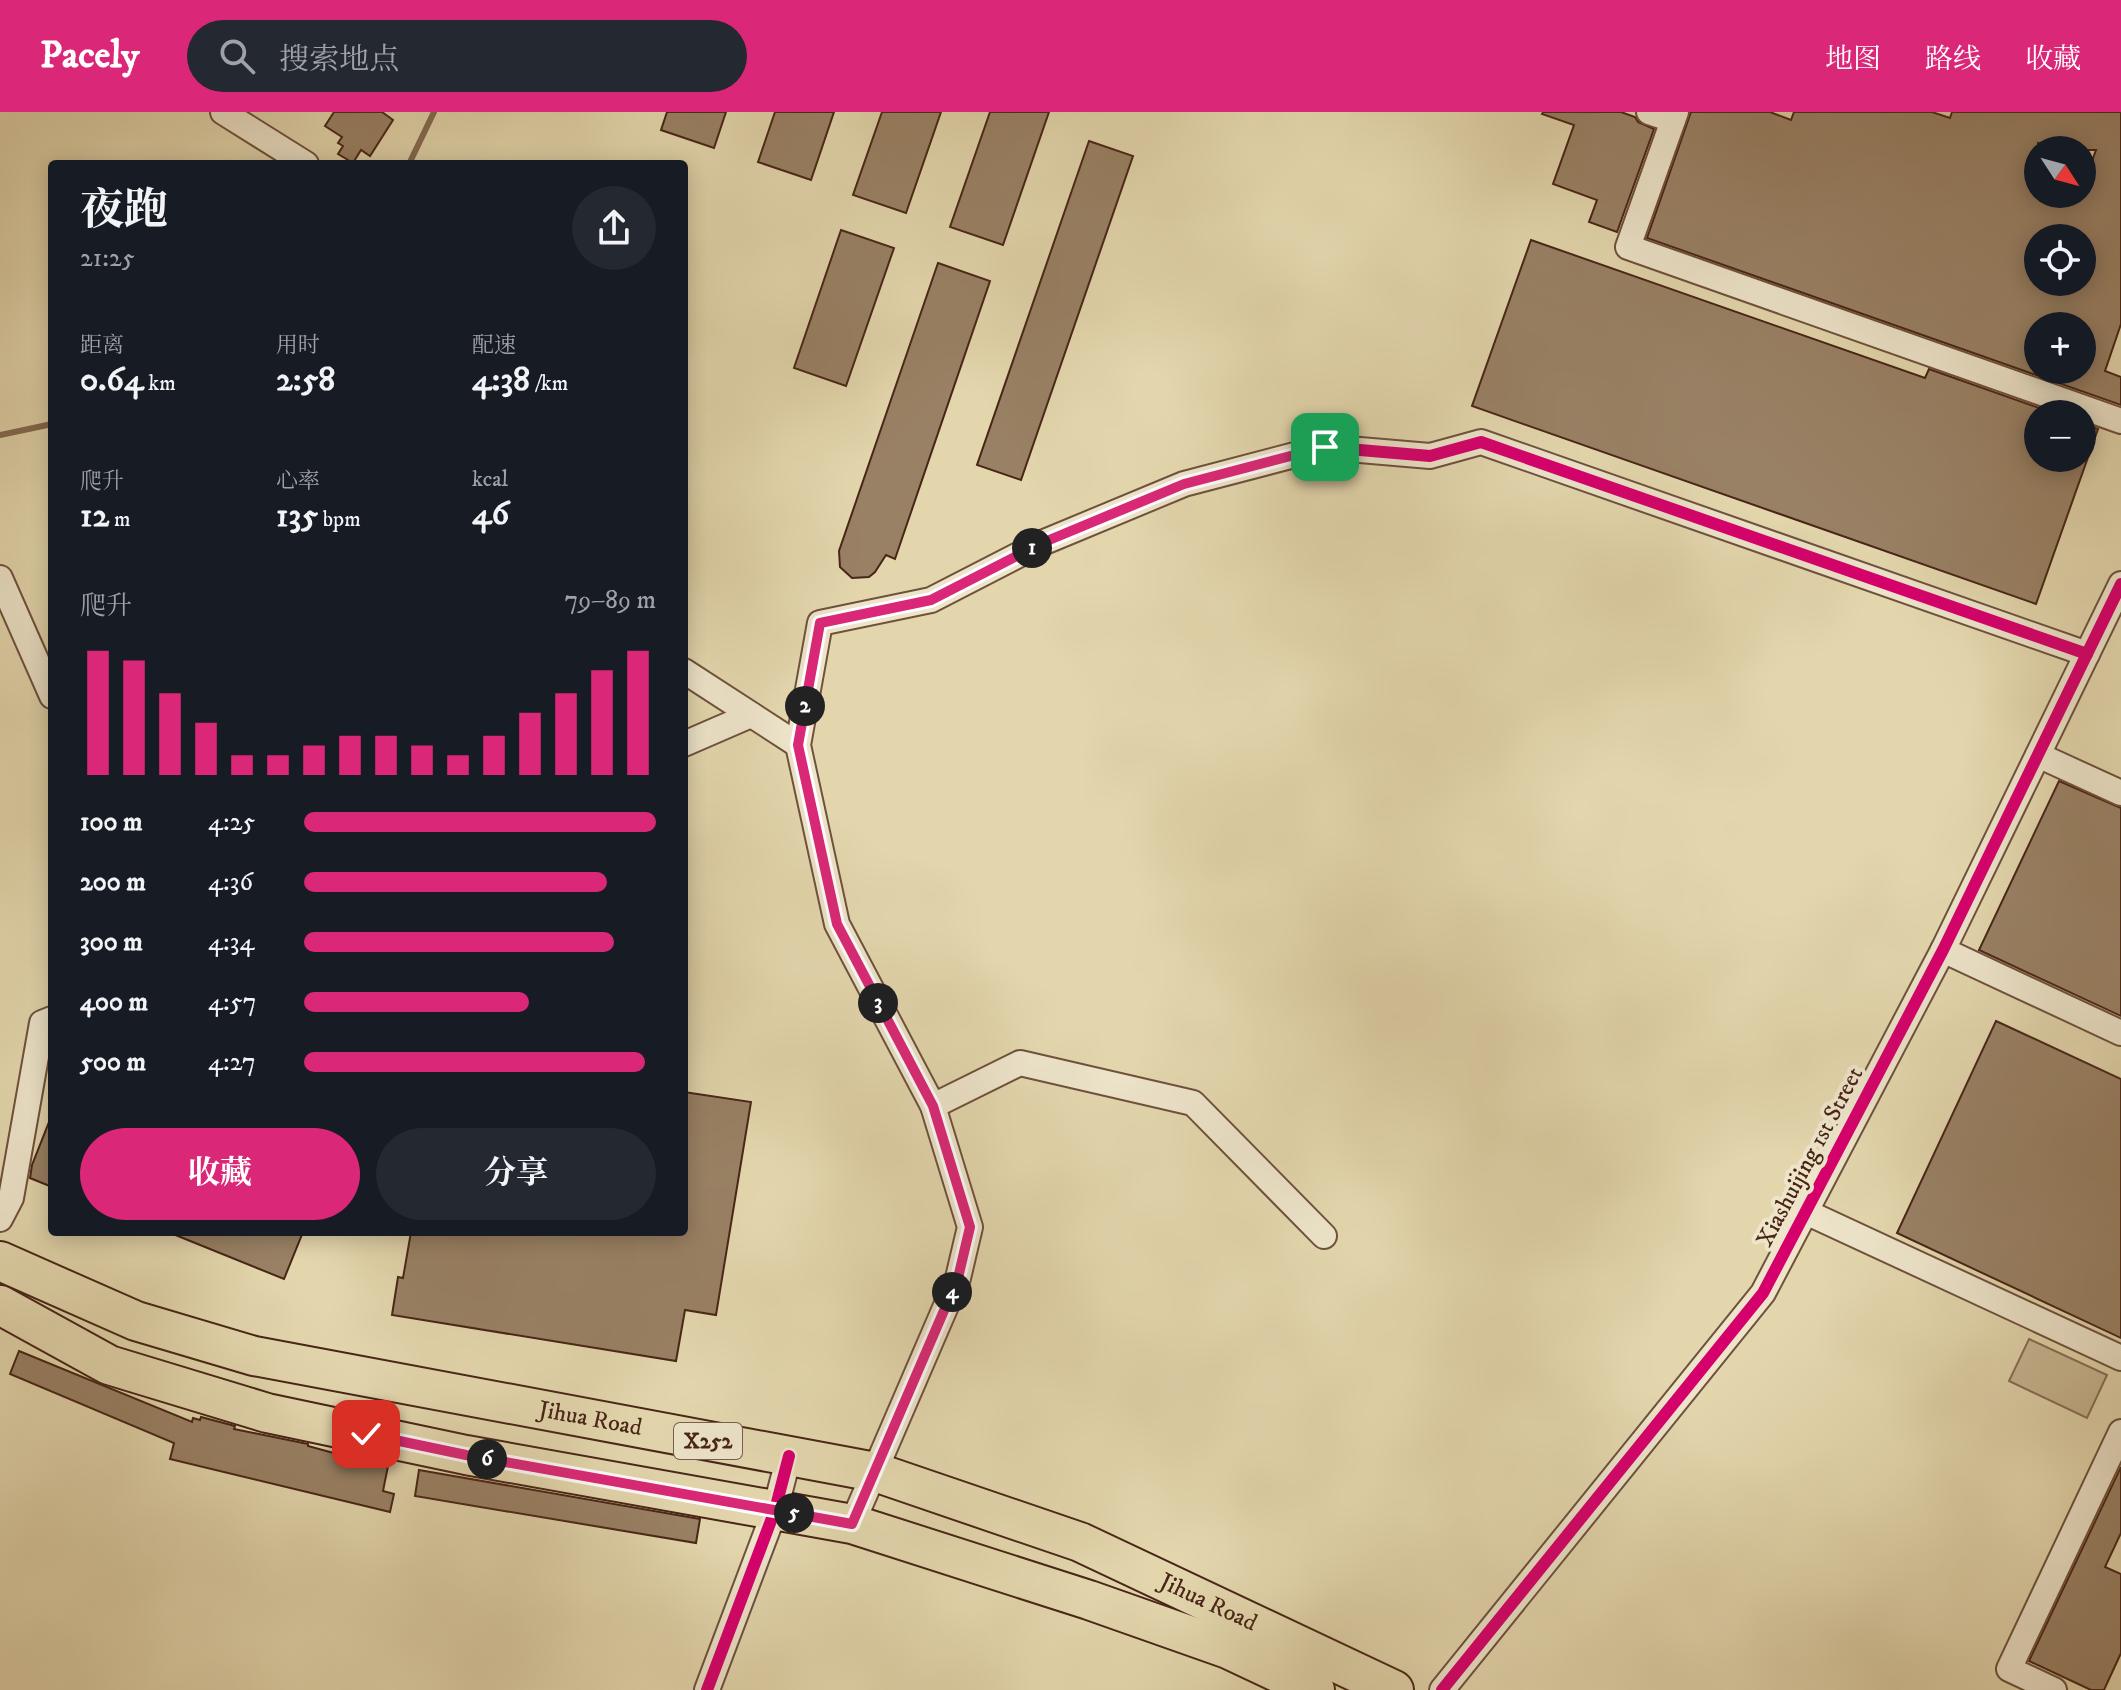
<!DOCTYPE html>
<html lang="zh">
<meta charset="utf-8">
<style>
body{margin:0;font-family:"IM FELL DW Pica","Noto Serif SC",serif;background:#242831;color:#f1f3f6;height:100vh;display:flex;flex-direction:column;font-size:30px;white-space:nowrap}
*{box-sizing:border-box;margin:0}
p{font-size:26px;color:#9ea1a6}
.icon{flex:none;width:44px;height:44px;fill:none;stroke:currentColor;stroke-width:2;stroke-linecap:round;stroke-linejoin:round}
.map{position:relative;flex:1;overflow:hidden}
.details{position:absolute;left:48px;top:48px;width:640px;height:1076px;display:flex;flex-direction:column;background:#171b24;border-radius:8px;box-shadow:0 4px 20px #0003}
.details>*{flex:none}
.needle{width:52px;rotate:126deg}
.controls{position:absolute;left:2024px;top:24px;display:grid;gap:16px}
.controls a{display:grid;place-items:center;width:72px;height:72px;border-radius:50%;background:#171b24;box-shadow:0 4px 20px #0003;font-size:40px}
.pin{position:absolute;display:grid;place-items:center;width:68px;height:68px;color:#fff;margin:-34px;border-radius:16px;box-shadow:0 4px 12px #0006}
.km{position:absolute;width:40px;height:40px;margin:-20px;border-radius:50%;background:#222;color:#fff;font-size:22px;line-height:40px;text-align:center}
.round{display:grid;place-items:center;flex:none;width:84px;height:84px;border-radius:42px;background:#242831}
.head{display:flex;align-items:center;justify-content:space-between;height:136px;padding:0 32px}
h1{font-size:44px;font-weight:700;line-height:60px}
.figures{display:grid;grid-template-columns:repeat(3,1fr);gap:12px;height:136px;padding:8px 32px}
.figures div{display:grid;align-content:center}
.figures b{font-size:34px;font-weight:700}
.figures small{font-size:22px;font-weight:400}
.figures p{font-size:22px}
.chart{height:224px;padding:16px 32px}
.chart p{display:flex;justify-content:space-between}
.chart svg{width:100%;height:144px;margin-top:8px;stroke:#db2777;stroke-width:6}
.action{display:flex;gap:16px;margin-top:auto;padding:16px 32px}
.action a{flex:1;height:92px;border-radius:48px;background:#db2777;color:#fff;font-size:32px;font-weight:700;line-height:92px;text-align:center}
.action a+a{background:#242831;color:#f1f3f6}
ul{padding:0 32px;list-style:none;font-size:26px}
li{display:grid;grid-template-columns:128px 96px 1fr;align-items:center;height:60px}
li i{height:20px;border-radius:10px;background:#db2777}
header{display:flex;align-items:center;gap:48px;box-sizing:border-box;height:112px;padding:0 40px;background:#db2777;color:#fff}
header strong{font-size:38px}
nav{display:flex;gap:44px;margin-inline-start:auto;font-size:28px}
.search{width:560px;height:72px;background:#242831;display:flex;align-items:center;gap:20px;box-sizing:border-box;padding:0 28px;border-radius:44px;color:#9ea1a6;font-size:30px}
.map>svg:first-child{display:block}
</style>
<header>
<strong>Pacely</strong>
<div class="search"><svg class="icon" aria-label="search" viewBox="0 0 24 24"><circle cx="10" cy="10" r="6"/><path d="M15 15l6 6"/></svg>搜索地点</div>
<nav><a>地图</a><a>路线</a><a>收藏</a></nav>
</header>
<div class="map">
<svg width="2121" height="1578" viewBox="0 0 2121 1578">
<rect width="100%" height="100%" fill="#e3d6ad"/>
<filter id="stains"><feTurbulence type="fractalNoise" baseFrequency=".0025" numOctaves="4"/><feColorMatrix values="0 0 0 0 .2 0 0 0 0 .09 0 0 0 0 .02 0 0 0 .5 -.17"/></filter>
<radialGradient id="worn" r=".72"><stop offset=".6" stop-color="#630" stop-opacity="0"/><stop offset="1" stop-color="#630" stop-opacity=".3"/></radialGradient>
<path fill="#c9b894" stroke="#886e56" stroke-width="2" d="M2029,1227l78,36 -20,43 -78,-37z"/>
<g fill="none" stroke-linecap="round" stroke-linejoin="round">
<g stroke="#856b52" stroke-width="6">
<path d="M409,52l25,-52"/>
<path d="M0,323l52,-11"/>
</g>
</g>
<g fill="#998165" stroke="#482517" stroke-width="2" fill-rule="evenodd">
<path d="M334,0h48l11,8 -23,36 -9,-6 -8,13 -15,-9 5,-8 -5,-3 4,-6 -17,-11z"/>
<path d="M667,0h59l-12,36 -53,-18z"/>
<path d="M775,0h59l-23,68 -53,-18z"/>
<path d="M882,0h59l-35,101 -53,-18z"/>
<path d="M990,0h59l-46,133 -53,-18z"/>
<path d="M1543,0h78l14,5 3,5 16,7 -37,103 -28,-10 8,-22 -44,-16 21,-59 -32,-11z"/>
<path d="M1691,0h79l21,8 3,-8h138l18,6 2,-6h169v212l-16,47 16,6v28l-474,-167zM2038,31l20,7h38l-19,52 -24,-8h-15zM2038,126h44v44h-44zM2038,214h44v44h-44z"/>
<path d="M1089,29l44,15 -112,324 -44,-15z"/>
<path d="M841,118l53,18 -48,138 -52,-18z"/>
<path d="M1531,128l394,138 4,-9 127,45h-18v44h44v-35l16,6 -62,175 -564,-198z"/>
<path d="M938,151l52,18 -95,278 -9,-4 -11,17 -6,5 -17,1 -12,-11 -1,-16z"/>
<path d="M2059,669l62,27v208l-142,-66z"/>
<path d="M1996,909l125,58v259l-224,-105z"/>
<path d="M684,980l67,10 -35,213 -31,-5 -9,51 -284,-46 6,-38 5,1 8,-46h273z"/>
<path d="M51,1005h1v70l-22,-9 2,-13z"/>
<path d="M168,1120h135l-19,47z"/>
<path d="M19,1239l173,71 1,-4 7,2 1,-3 34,9 -1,3 74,15v2l22,6 17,4v-3l35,8 -1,4 7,1 -5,25 11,3 -4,18 -220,-53 4,-16 -164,-69z"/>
<path d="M2121,1355v66l-16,34 16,7v79l-17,37h-13l-62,-29z"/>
<path d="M419,1358l281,49 -4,24 -281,-47z"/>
</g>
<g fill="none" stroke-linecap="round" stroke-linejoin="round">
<defs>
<g id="street">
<path d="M223,0l83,52"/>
<path d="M1649,0l24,8"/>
<path d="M1676,0l-48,135 493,174"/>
<path d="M0,466l52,118"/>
<path d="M684,559l114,74"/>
<path d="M684,632l67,-29"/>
<path d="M2038,643l83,38"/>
<path d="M1943,838l178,83"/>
<path d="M933,994l87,-43 173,40 131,133"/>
<path d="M1806,1100l315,146"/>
<path d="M0,1107l11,-21 31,-175 10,-4"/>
<path d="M852,1412l106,-246 12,-51 -37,-121 -96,-182 -39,-179 22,-122 111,-23 111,-57 142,-59 141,-37 105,9 51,-14 606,212"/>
<path d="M707,1578l68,-180 14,-54"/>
<path d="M1442,1578l321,-397 180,-343 178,-366"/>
<path d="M2054,1578l-45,-21 112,-237"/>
</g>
<g id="primary">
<path id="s1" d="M0,1149l136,60 118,35 621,116 205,70 314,148"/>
<path d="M0,1193l109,60 158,48 199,42 386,69 237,76 139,49 87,41"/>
</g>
</defs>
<use href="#street" stroke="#6f513c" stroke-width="28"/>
<use href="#primary" stroke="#482517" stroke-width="42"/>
<use href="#street" stroke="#ede4ca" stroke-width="24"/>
<use href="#primary" stroke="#e3d6ad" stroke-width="38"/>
<defs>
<g id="cycleway">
<path d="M852,1412l106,-246 12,-51 -37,-121 -96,-182 -39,-179 22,-122 111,-23 111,-57 142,-59 141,-37 105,9 51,-14 606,212"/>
<path d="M707,1578l68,-180 14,-54"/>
<path d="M1442,1578l321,-397 180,-343 178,-366"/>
</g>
</defs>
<use href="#cycleway" stroke="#ede4ca" stroke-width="17"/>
<use href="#cycleway" stroke="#d6006c" stroke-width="12"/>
</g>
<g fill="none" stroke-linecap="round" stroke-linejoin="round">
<defs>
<path id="route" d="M366,1322l100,21 386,69 106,-246 12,-51 -37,-121 -96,-182 -39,-179 22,-122 111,-23 111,-57 142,-59 141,-37"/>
</defs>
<use href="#route" stroke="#fff" stroke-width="16"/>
<use href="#route" stroke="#db2777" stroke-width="10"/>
</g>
<g text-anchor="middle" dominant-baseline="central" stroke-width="8" stroke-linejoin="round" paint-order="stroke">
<rect fill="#ede4ca" stroke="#7a5e4d" stroke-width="2" x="674" y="1311" width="68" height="36" rx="6"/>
<g font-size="22" font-weight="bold" fill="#482517">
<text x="708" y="1329">X252</text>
</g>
<g font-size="24" fill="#482517" stroke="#ede4ca">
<text transform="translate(1810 1045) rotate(-62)">Xiashuijing 1st Street</text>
<text stroke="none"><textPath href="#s1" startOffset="614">Jihua Road</textPath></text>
<text stroke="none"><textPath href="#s1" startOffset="1262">Jihua Road</textPath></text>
</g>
</g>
<rect width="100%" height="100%" filter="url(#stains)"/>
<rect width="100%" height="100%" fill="url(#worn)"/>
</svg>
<div class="controls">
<a><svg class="needle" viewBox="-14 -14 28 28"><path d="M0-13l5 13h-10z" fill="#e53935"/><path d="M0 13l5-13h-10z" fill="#9ea1a6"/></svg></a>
<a><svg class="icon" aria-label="locate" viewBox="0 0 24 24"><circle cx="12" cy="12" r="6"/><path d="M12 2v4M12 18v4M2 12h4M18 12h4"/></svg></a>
<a>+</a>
<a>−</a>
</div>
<div class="pin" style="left:1325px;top:335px;background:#1e9e55"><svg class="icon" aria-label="arrive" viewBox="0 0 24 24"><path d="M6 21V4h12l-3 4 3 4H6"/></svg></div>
<div class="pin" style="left:366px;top:1322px;background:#d93025"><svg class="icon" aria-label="check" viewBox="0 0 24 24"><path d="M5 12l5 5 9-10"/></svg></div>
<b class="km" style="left:1032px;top:436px">1</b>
<b class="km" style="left:805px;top:594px">2</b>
<b class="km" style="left:878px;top:891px">3</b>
<b class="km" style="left:952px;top:1180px">4</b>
<b class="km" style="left:794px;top:1401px">5</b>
<b class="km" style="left:487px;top:1347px">6</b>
<section class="details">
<div class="head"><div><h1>夜跑</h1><p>21:25</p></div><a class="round"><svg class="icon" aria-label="share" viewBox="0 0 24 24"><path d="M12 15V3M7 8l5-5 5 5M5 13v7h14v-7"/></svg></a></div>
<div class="figures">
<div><p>距离</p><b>0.64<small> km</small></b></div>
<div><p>用时</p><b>2:58</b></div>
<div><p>配速</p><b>4:38<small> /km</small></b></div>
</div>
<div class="figures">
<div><p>爬升</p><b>12<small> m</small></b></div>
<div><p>心率</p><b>135<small> bpm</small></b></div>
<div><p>kcal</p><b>46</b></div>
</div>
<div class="chart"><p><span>爬升</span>79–89 m</p>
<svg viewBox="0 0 160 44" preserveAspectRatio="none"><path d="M5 44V6M15 44V9M25 44V19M35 44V28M45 44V38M55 44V38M65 44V35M75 44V32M85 44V32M95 44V35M105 44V38M115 44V32M125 44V25M135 44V19M145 44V12M155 44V6"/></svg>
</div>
<ul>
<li><b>100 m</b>4:25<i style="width:100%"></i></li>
<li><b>200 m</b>4:36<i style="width:86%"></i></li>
<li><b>300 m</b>4:34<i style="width:88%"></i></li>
<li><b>400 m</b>4:57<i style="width:64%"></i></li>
<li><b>500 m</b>4:27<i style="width:97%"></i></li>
</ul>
<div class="action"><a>收藏</a><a>分享</a></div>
</section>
</div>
